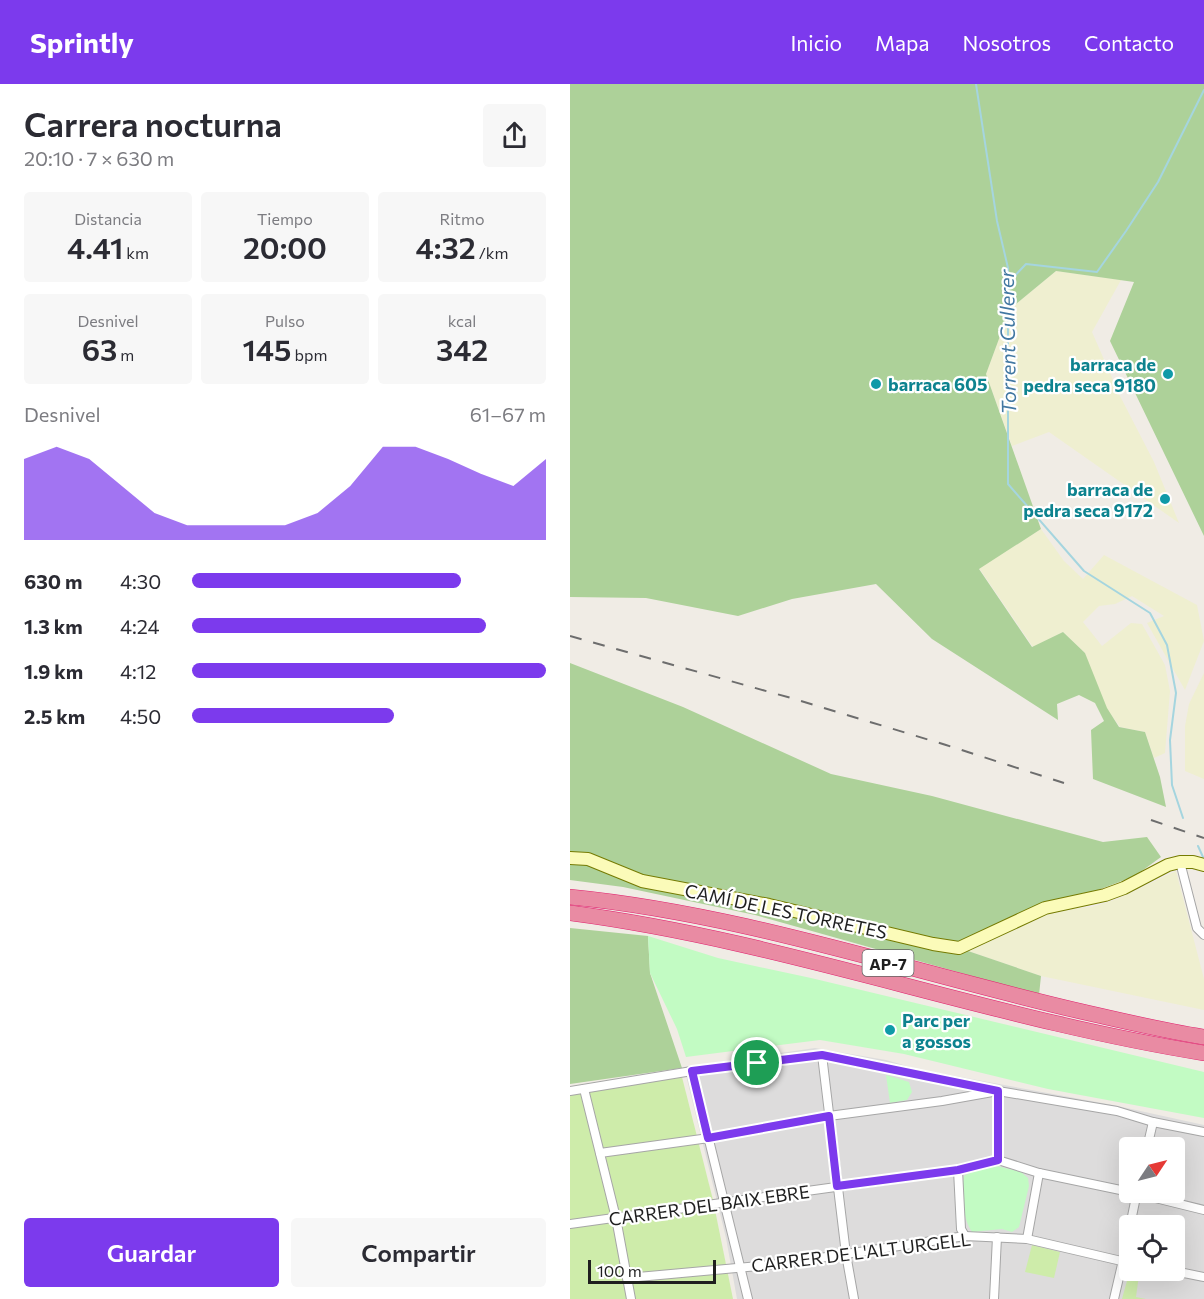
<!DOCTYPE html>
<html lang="es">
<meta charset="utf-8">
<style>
body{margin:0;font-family:Commissioner,sans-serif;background:#f7f7f7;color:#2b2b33;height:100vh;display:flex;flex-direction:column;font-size:22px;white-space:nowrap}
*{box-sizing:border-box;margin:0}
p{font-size:20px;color:#7c7c81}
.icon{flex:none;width:33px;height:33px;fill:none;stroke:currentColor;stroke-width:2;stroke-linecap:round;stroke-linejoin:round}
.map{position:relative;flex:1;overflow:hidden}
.drawer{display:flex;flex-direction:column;background:#fff;width:570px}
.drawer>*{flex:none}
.needle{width:39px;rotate:55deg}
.fabs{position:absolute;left:549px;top:1053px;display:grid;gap:12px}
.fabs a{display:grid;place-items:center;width:66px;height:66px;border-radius:6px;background:#fff;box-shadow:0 6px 24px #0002;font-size:30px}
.scale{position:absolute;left:18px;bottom:15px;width:128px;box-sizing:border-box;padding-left:6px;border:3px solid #1f1f1f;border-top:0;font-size:16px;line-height:21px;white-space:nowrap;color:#1f1f1f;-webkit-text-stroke:4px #fff;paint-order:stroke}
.pin{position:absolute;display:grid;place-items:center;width:51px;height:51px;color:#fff;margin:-26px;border:3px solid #fff;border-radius:50%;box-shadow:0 2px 6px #0007}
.round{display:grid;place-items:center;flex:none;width:63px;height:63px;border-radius:6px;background:#f7f7f7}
.summary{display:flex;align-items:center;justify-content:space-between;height:102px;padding:0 24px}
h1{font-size:33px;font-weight:600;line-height:45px}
.metrics{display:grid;grid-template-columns:repeat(3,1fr);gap:9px;height:102px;padding:6px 24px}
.metrics div{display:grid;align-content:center;border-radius:6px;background:#f7f7f7;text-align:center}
.metrics b{font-size:30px;font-weight:600}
.metrics small{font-size:16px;font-weight:400}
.metrics p{font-size:16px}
.chart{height:168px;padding:12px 24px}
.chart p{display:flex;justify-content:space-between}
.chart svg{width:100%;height:108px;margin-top:6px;fill:#7c3aed;opacity:.7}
.primary-button{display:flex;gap:12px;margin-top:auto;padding:12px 24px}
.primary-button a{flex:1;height:69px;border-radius:6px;background:#7c3aed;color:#fff;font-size:24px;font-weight:600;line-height:69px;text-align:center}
.primary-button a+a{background:#f7f7f7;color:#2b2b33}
ul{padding:0 24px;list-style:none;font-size:20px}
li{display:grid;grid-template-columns:96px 72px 1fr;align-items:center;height:45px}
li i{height:15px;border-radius:8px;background:#7c3aed}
header{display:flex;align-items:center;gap:36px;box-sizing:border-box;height:84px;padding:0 30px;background:#7c3aed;color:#fff}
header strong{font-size:28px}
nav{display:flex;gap:33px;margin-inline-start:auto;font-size:21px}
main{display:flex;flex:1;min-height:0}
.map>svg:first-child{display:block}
</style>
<header>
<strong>Sprintly</strong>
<nav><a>Inicio</a><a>Mapa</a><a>Nosotros</a><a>Contacto</a></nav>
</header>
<main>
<section class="drawer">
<div class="summary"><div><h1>Carrera nocturna</h1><p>20:10 · 7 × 630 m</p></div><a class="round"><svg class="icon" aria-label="share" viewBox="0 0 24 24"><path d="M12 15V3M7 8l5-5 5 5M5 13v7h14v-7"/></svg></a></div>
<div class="metrics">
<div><p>Distancia</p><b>4.41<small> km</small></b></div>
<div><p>Tiempo</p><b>20:00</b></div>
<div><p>Ritmo</p><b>4:32<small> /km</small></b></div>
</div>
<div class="metrics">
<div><p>Desnivel</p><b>63<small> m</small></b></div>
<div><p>Pulso</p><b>145<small> bpm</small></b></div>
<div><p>kcal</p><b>342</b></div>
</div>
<div class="chart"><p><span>Desnivel</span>61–67 m</p>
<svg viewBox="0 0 160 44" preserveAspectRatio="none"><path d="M0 44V11L10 6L20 11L30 22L40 33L50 38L60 38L70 38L80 38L90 33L100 22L110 6L120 6L130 11L140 17L150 22L160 11V44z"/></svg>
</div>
<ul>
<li><b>630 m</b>4:30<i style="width:76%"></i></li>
<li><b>1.3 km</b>4:24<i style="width:83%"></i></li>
<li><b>1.9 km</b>4:12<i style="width:100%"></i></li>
<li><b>2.5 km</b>4:50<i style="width:57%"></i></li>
</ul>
<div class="primary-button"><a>Guardar</a><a>Compartir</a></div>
</section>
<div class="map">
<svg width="634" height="1215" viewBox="0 0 634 1215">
<rect width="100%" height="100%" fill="#f0ece5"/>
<path fill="#dddcdc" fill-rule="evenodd" d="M245,964l71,12 31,9 196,36 91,20v174h-467l-11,-61 -42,-171zM560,1064h44v44h-44zM560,1142h44v44h-44z"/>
<g fill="#efefd0">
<path d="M486,187l65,9 -29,52 28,64 34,66 25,61 -130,-91 -37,14 -26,-72 24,-65z"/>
<path d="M471,445l23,32 19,18 21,-24 93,50 7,36 -19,49 -38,-67 17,-7 -32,-20 -17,8 -16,2 -16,16 19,24 29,-23 11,1 23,41 5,26 -5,62 -11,5 -9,-26 -25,-5 -13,-18 -16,-37 -6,-19 -22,-21 -30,15 -54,-79z"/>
<path d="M634,589v106l-19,-8v-45l4,-22z"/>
<path d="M606,787l28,108v31l-163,-34 -73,-25 86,-41 38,-3 25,-8z"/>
</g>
<g fill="#ceecaa">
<path d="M112,993l31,123 20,99h-163v-205z"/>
<path d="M462,1161l28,7 -6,26 -29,-6z"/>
<path d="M560,1186l12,1 -4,11 -2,15 10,2h-24z"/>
</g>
<g fill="#add199">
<path d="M0,0h634v452l-94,-195 24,-59 -78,-11 -46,38 -24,65 55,155 -62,40 53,78 31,-15 22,21 22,55 12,19 26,5 15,45 6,30 -73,-28 -2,-49 13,-9 -9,-18 -16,-8 -22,9 1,16 -126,-81 -56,-55 -84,15 -54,17 -92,-18 -76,-1z"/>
<path d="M0,579l113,44 148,67 101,22 171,46 44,-5 14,20 -26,19 -45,17 -122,58 73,25 -2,19 -284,-80 -132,-28 -53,-7z"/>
<path d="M0,844l78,8 2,37 32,95 -112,16z"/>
</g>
<g fill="#c2fbc3">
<path d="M78,852l70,22 93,20 393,94v46l-156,-29 -144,-35 -84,-14 -134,17 -9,-28 -27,-56z"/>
<path d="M316,991l23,7 3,10 -5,8 -17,3z"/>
<path d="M427,1082l24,6 7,6 1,8 -10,41 -7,5 -10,-3 -30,3c-10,-14 -11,-40 -8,-56l8,-5z"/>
</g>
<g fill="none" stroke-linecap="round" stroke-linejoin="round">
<g stroke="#a5d5df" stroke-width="2">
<path d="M406,0l21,137 11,47v216l76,87 66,42 17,32 9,48 -6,47 2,45 11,33"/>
<path d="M438,199l18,-19 71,8 29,-41 32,-49 46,-92"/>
<path d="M628,762l5,11"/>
</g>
<defs>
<g id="street">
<path d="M610,778l17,66 7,7"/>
<path d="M252,971l24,199 8,45"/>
<path d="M122,987l56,228"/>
<path d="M14,1005l32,129 15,81"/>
<path d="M0,1007l122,-20 130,-16 176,36 119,20 36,11 51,10"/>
<path d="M577,1064l6,-26"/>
<path d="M30,1069l109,-15 120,-22 113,-15 56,-10v69"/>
<path d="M388,1086l3,59 4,7"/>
<path d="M561,1108l73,18"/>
<path d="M0,1140l388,-54 40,-10 41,13 91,19"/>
<path d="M560,1142l7,-34"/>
<path d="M457,1155l12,-66"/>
<path d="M599,1186l35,7"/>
<path d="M57,1194l153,-14 185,-28 62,3 103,24"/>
<path d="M424,1215l3,-62"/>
<path d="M544,1215l16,-69"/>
</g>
<path id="secondary" d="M0,774l18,1 54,22 127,24 164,39 26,4 86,-40 60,-13 19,-7 44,-23 12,-3h13l11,3"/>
<g id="highway">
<path d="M0,813c175,17 347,77 518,116 39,9 77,18 116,24"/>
<path d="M0,829c215,28 420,106 634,140"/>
</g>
</defs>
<use href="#street" stroke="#a6a6a6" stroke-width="10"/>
<use href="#secondary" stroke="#757b02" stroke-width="14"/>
<use href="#highway" stroke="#e0216e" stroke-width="16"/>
<use href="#street" stroke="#fff" stroke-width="8"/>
<use href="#secondary" stroke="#fbfbb9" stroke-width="12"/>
<use href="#highway" stroke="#e98ba3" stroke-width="15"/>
<g stroke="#6d6d6d" stroke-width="2" stroke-dasharray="12 12" stroke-linecap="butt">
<path d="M0,552l221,62 155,47 118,38"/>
<path d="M581,736l53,18"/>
</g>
</g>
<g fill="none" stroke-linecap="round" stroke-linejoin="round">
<defs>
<path id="route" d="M252,971l176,36v69l-40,10 -121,16 -8,-70 -121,22 -16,-67z"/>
</defs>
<use href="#route" stroke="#fff" stroke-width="12"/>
<use href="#route" stroke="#7c3aed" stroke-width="8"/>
</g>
<g fill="#0f9aa8" stroke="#fff" stroke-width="2">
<circle cx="598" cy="290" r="6"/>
<circle cx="306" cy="300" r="6"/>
<circle cx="595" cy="415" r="6"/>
<circle cx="320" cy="946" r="6"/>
</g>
<g text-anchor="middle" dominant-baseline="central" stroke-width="4.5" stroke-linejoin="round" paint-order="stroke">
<rect fill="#fff" stroke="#626262" stroke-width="1.5" x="292.5" y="866" width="51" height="26" rx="4.5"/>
<g font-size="16" font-weight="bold" fill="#1f1f1f">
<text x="318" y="879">AP-7</text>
</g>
<g font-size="18" font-weight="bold" fill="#0d838f" stroke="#fff" text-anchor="end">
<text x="586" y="280">barraca de<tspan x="586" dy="21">pedra seca 9180</tspan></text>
<text x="318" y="300" text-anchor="start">barraca 605</text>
<text x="583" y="405">barraca de<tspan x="583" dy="21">pedra seca 9172</tspan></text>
<text x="332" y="936" text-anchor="start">Parc per<tspan x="332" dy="21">a gossos</tspan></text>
</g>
<g font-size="18" fill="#1f1f1f" stroke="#fff">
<text transform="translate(216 827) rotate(12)">CAMÍ DE LES TORRETES</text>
<text transform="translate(139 1121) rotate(-8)">CARRER DEL BAIX EBRE</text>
<text transform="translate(291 1168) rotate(-7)">CARRER DE L'ALT URGELL</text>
</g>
<g font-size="20" font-style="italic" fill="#4278a2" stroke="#fff">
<text transform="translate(437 258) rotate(-91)">Torrent Cullerer</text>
</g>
</g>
</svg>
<div class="fabs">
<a><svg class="needle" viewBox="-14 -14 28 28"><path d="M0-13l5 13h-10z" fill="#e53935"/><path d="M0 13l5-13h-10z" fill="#7c7c81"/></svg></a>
<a><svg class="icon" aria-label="locate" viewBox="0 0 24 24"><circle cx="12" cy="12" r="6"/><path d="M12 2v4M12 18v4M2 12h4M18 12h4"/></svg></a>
</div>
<div class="scale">100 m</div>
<div class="pin" style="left:187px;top:979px;background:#1e9e55"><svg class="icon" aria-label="arrive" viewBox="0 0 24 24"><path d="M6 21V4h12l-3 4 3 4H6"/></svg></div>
</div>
</main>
